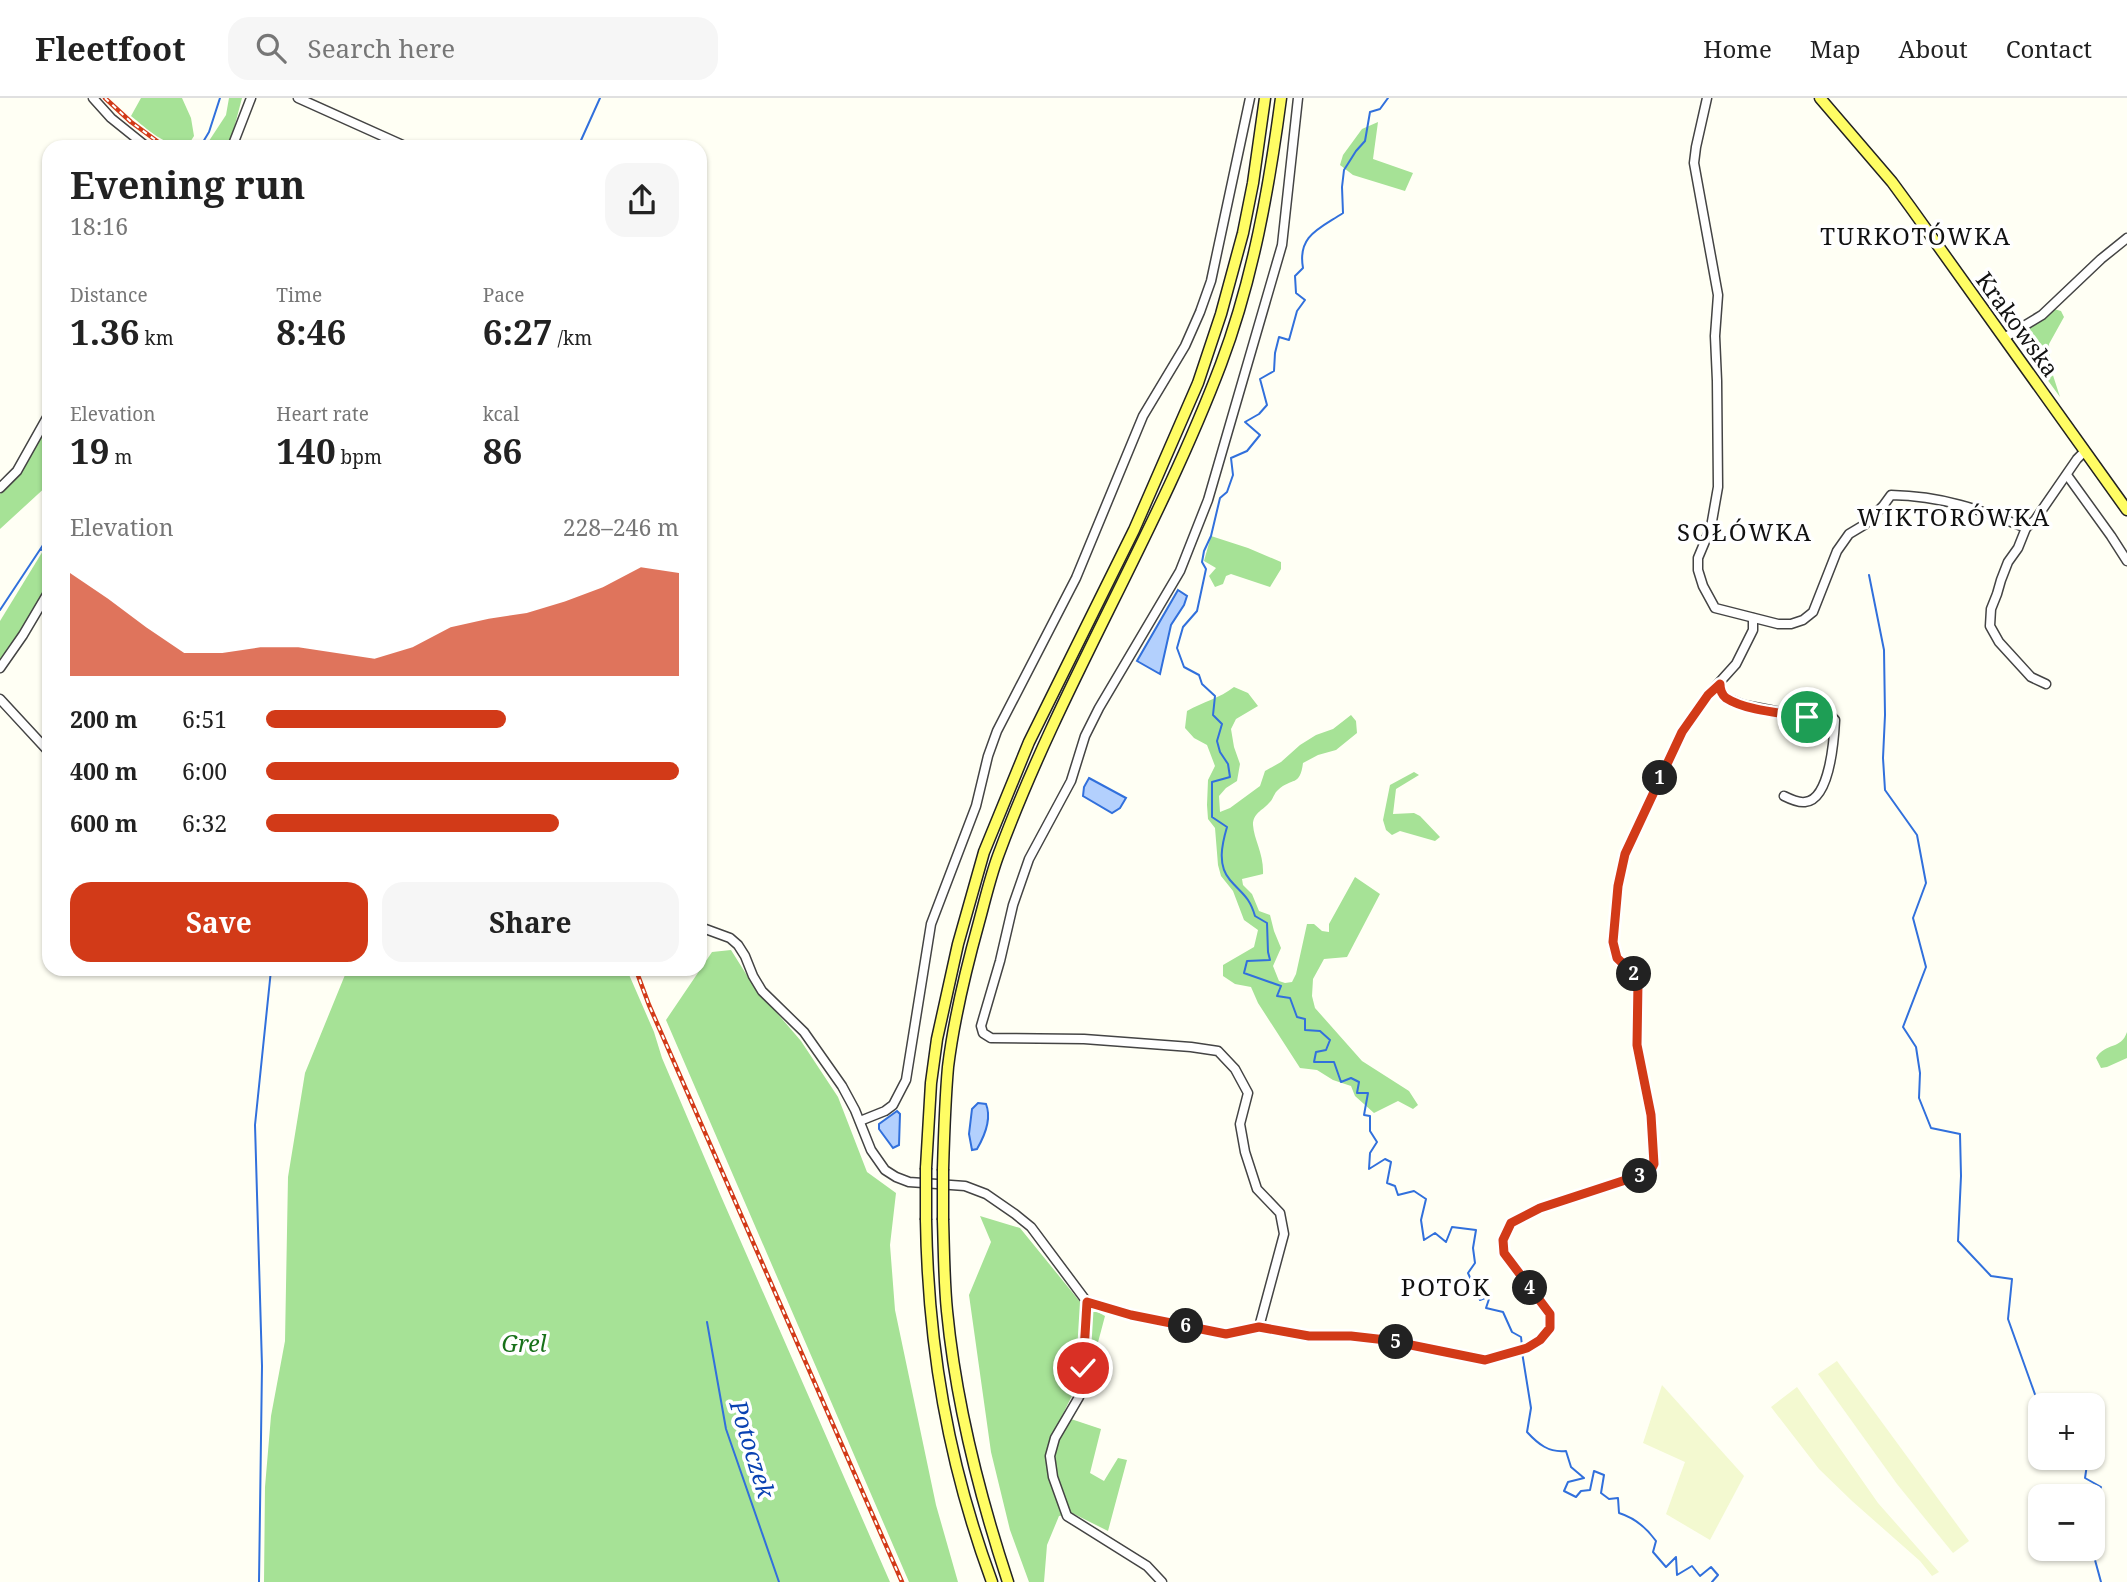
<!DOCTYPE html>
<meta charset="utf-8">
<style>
body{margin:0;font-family:"Noto Serif",serif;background:#f6f6f6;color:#222;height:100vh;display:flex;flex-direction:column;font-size:26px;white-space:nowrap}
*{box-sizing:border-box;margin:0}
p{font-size:23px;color:#767676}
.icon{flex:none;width:38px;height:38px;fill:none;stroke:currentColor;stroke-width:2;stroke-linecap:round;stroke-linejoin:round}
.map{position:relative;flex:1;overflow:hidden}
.side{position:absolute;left:42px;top:42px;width:665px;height:836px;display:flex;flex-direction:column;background:#fff;border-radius:21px;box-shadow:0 2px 5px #0004}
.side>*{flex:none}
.controls{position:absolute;left:2028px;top:1295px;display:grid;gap:14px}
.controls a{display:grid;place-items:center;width:77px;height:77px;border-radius:14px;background:#fff;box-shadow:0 2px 5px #0004;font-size:35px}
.pin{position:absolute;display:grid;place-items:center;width:60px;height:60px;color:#fff;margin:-30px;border:4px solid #fff;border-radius:50%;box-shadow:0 2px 7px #0007}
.km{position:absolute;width:35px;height:35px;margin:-18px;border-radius:50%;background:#222;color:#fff;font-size:19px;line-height:35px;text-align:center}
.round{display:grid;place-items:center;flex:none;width:74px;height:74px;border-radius:21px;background:#f6f6f6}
.summary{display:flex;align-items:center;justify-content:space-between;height:119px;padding:0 28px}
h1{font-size:38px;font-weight:700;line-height:52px}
.figures{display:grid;grid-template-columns:repeat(3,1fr);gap:10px;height:119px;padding:7px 28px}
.figures div{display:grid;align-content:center}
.figures b{font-size:35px;font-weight:700}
.figures small{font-size:19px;font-weight:400}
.figures p{font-size:19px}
.chart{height:196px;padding:14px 28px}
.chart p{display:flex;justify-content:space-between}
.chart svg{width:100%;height:126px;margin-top:7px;fill:#d23a18;opacity:.7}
.button{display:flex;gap:14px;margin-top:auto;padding:14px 28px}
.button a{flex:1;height:80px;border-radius:21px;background:#d23a18;color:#fff;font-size:28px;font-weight:700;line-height:80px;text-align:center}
.button a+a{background:#f6f6f6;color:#222}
ul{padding:0 28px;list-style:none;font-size:23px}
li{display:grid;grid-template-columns:112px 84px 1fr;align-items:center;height:52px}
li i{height:18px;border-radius:9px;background:#d23a18}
header{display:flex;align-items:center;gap:42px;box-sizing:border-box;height:98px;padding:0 35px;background:#fff;border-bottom:2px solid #e0e0e0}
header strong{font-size:33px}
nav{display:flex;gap:38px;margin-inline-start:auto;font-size:24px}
.search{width:490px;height:63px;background:#f6f6f6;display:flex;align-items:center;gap:18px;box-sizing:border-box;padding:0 24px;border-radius:21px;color:#767676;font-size:26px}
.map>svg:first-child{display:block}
</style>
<header>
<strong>Fleetfoot</strong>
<div class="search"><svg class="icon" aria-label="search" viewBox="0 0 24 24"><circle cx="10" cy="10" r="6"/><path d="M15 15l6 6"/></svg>Search here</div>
<nav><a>Home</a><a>Map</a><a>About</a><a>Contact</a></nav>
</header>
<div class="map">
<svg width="2127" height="1484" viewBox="0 0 2127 1484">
<rect width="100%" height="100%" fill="#fffff4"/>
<g fill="#f3f9d0">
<path d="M1837,1263l132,180 -16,12 -56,-69 -79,-110z"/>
<path d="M1662,1287l82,91 -34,64 -44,-26 19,-52 -42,-19z"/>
<path d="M1797,1289l81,116 61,69 -7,4 -12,-15 -68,-60 -33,-32 -48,-62z"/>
</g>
<g fill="#a6e296">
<path d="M141,0h41l9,20 3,18 -7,11c-21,0 -40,-18 -56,-31z"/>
<path d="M229,0h13l-10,38 -5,11h-22l21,-32z"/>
<path d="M1378,24l-5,37 40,14 -8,18 -52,-16 -13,-10 3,-10 19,-26z"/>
<path d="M2054,211l7,2 3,6 -15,27 1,22 10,31 -43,-59z"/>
<path d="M49,319v67l-49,45v-35l23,-28z"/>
<path d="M1211,438l37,12 33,14v7l-11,18 -39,-13 -5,2 -3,8 -8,3 -6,-11 7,-8 -12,-7z"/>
<path d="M49,443v44l-49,77v-41z"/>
<path d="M1234,589l14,6 10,13 -22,13 -5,10 3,18 6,17 -3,17 -11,7 -7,8 1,16 10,-4 30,-22 5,-15 16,-9 19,-17 16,-10 17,-6 18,-14 5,6 1,12 -21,17 -18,5 -15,8c-3,24 -11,14 -25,27 -4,3 -5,10 -9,13 -7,8 -16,10 -16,22 1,15 11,29 10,49l-21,5 1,6 9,9 7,17 11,4 4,16 7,17 -8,18 6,15 6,2 7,-1 4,-8 11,-50h7l8,7 7,1v-8l26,-47 25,17 -33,63 -23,2 -11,20 -1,17 3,12 47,53 47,30 9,14 -5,4 -15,-8 -24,12 -19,-17 -4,-10 -18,-6 -16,-10 -17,-2 -42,-65 -7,-16 -16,-3 -12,-8v-11l31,-18 4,-17 -14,-10 -11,-29 -12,-15 -3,-11 -3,-37 -7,-9 -1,-14 1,-25 7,-14 -8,-21 -13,-7 -9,-10 2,-17c16,-9 33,-13 47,-24z"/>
<path d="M1414,674l5,3 -23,14 -3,25 21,-1 6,3 20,21 -5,4 -35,-10 -8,4 -6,-5 -3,-10 7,-35z"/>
<path d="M731,852l22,35 48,56 37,56 29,75 29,21 -6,52 5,65 41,195 22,77h-49l-243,-562 46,-68z"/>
<path d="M347,872h280l27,62 8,26 58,136 170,388h-626l1,-95 6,-71 14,-75 3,-164 17,-104z"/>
<path d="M2127,934v26l-20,9 -6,1 -5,-10c10,-16 25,-8 31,-26z"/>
<path d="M980,1118l40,12 61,75 24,13 -13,49 -12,14 -18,37 39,13 -11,44 14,8 14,-23 9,2 -19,71 -34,-17 -15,2 -12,29 -3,37h-15l-19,-52 -19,-78 -22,-157 22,-53z"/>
</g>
<g fill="#b3d0fd" stroke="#3170dc" stroke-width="2">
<path d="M1178,492l9,6 -3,9 -13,20 -11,49 -23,-13z"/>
<path d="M1089,680l37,20 -6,10 -8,5 -29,-17 1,-9z"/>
<path d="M978,1005l8,1c6,15 -2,33 -9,45l-5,1 -3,-16 3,-25z"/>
<path d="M897,1013l3,3 -1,31 -6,3 -14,-19v-5z"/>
</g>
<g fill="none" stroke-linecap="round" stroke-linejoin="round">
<g stroke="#3170dc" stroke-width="2">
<path d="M1388,0l-8,11 -10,3 -5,29 -9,10 -12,19 -2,17 1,26c-22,15 -46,22 -40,55l-8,8 1,17 9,7 -8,11 -8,29 -10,-3 -4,16 -1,18 -14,8 7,26 -8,9 -14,8 15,13 -13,16 -16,7 2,17 -6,17 -7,6 -9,38 -7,15 -2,11 4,7 -9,42 -14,16 -6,21 7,19 15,8 3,9 13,12 -2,19 9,9 -5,17 3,11 8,12 2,13 -18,5v35l15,10c-5,17 -10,38 3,53 12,14 19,16 25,36l12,7 1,29 2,8 -23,1 -3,12 37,13 -4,10 13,2 7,19 8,2v11l15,1 10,9 -4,10 -10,2 -2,10h20l7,20 10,-4 8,4 -2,11h11l-4,22 6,1v15l7,11 -7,11 -1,16 16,-10 6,3 -4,21 8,3 3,9 16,-4 12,8 -5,21 3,20 11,-7 11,9 6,-15 24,3 -3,18 2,15 -7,10 12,27 10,-4 -4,12 17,4 9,20 9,5 1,9"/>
<path d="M200,49l9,-15 11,-34"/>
<path d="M578,49l22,-49"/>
<path d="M40,452l9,-1"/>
<path d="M1869,477l15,75 1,65 -2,43 2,32 32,45 9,48 -13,35 13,49 -23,60 13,20 4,26 -1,25 12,30 29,6 1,42 -3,65 33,35 21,3 -4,40 29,81 9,5"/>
<path d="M0,512l49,-74"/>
<path d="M707,1224l19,107 53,153"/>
<path d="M1522,1254l9,56 -4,24c11,12 22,21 39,19l5,16 13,11 -16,4 -4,9 12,6 5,-6 9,-1 4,-19 10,4 -3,18 8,6 9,-1 1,15c16,5 27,14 37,28l-3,11 13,15 10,-10 1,18 15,-9 8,10 11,-9 7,8 -6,7"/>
<path d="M2088,1360l-3,20 16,9 -8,16"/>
<path d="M2092,1451l9,33"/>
<path d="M259,1484l3,-216 -7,-241 16,-155"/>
</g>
<defs>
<g id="minor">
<path d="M93,0l18,20 36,29"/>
<path d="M298,0l109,49"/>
<path d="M1707,0l-11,49 -2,16 24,132 -3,41 2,45 1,106 -7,40 -13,31v12l5,16 12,22 63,16h13l12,-4 10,-8 24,-61 12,-17 15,-9 19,-19 8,-11c51,1 88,14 135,33l9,-8 42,-61 8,-8"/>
<path d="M232,49l19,-49"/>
<path d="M2004,240l38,-23 59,-56 26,-21"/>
<path d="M2067,377l44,61 16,25"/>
<path d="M0,390l17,-17 32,-57"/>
<path d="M2026,430l-8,20 -10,14 -7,18 -4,14 -6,15 -1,17 9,16 32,35 15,7"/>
<path d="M0,570l23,-33 26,-44"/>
<path d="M1720,585v7l4,7 20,8 63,12 24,-1 4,4c-1,19 -5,80 -30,82 -7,1 -15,-3 -21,-6"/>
<path d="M0,601l49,53"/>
<path d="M700,829l30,11 8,7 7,11 8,20 9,15 42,41 38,54 13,24 16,40 14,20 11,7 13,5 56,4 21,8 29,20 16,13 56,75 44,13 95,19 33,-7 50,9h42l57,8 77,16 42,-12 13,-7 10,-13v-14l-46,-61 -1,-13 8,-17 29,-15 107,-35 4,-3 3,-6 -3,-49 -14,-70 1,-63 -2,-6 -19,-18 -4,-17 5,-56 7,-31 57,-122 26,-37 28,-31 17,-34v-12"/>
<path d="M860,1023l25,-10 8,-6 13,-25 25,-156 45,-118 12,-50 9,-25 79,-153 67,-162 42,-70 15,-34 11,-31 39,-183"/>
<path d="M1087,1204l-3,81 -5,14 -24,41 -5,18 3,21 14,39 80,50 15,16"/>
<path d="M1259,1229l25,-93 -4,-21 -23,-24 -12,-37 -5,-28 8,-31 -13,-24 -17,-18 -27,-4 -107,-8 -93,-1 -8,-5 -2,-7 19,-65 13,-56 16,-46 42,-78 14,-45 14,-28 81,-137 28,-71 74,-255 16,-147"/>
</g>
<g id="major">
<path d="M1820,0l72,84 19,26 216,302"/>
<path d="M926,1070l5,-85 6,-44 21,-95 26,-92 45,-110 105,-212 64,-147 23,-69 22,-81 10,-50 12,-85"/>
<path d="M943,1071c1,-34 2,-68 5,-102 6,-49 18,-98 31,-145 6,-22 11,-44 19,-66 62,-169 159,-323 223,-492 32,-85 48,-176 60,-266"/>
<path d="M926,1122c2,126 22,243 66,362"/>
<path d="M943,1122c1,31 1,61 4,91 9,93 32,183 61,271"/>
</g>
</defs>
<use href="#minor" stroke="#444" stroke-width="11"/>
<use href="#major" stroke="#222" stroke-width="13"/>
<use href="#minor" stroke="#fff" stroke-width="8"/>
<use href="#major" stroke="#fffd64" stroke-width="10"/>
<defs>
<g id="rail">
<path d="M105,0l26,24 34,25"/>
<path d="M636,872l13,35 253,577"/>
</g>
</defs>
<use href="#rail" stroke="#d23a18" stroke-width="4.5"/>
<use href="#rail" stroke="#fff" stroke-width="2" stroke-dasharray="5" stroke-linecap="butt"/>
<defs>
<g id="major-bridge">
<path d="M926,1122v-52"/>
<path d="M943,1122v-51"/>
</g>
</defs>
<use href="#major-bridge" stroke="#222" stroke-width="13" stroke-linecap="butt"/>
<use href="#major-bridge" stroke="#fffd64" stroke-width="10"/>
</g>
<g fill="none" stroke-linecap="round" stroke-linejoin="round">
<defs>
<path id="route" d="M1083,1270l4,-66 44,13 95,19 33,-7 50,9h42l35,4 99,20 42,-12 13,-8 10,-12v-14l-46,-61 -1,-13 8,-17 29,-15 107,-35 4,-3 3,-6 -3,-49 -14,-70 1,-63 -2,-6 -19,-18 -4,-16 5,-56 7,-32 57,-122 26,-37 12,-11c0,6 1,10 6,14 20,13 57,15 81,19"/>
</defs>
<use href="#route" stroke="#fff" stroke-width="14"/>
<use href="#route" stroke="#d23a18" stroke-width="9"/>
</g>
<g text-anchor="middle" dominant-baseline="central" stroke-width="7" stroke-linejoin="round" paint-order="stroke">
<g font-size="23" fill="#111" stroke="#fff">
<text transform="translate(2018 226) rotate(54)">Krakowska</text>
</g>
<g font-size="23" font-style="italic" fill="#18711a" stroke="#fff">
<text x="524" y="1245">Grel</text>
</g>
<g font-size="24" letter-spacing="2" fill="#111" stroke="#fff">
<text x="1916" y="137">TURKOTÓWKA</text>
<text x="1954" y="418">WIKTORÓWKA</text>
<text x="1745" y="433">SOŁÓWKA</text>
<text x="1446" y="1188">POTOK</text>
</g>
<g font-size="24" font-style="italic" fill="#0a42b2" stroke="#fff">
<text transform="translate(753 1351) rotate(73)">Potoczek</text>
</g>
</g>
</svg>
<div class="controls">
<a>+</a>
<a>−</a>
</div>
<div class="pin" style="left:1807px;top:619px;background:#1e9e55"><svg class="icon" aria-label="arrive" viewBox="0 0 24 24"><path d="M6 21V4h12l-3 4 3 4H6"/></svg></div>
<div class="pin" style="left:1083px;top:1270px;background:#d93025"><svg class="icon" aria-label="check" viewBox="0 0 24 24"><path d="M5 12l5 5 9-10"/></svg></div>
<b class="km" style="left:1660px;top:680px">1</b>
<b class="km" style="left:1634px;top:876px">2</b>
<b class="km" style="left:1640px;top:1078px">3</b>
<b class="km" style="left:1530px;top:1190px">4</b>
<b class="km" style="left:1396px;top:1244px">5</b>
<b class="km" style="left:1186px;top:1228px">6</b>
<section class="side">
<div class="summary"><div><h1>Evening run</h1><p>18:16</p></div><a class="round"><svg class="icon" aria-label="share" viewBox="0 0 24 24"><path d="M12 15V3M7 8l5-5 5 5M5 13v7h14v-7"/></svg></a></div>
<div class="figures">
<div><p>Distance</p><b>1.36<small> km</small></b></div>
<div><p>Time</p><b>8:46</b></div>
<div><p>Pace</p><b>6:27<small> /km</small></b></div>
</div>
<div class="figures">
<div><p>Elevation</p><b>19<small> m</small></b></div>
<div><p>Heart rate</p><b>140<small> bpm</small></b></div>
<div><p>kcal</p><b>86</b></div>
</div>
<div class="chart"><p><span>Elevation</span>228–246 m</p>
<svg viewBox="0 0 160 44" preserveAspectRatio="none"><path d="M0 44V8L10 17L20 27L30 36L40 36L50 34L60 34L70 36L80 38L90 34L100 27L110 24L120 22L130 18L140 13L150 6L160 8V44z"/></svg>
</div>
<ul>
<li><b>200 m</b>6:51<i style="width:58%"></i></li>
<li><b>400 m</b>6:00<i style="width:100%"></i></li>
<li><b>600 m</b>6:32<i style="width:71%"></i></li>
</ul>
<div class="button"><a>Save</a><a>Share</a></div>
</section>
</div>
